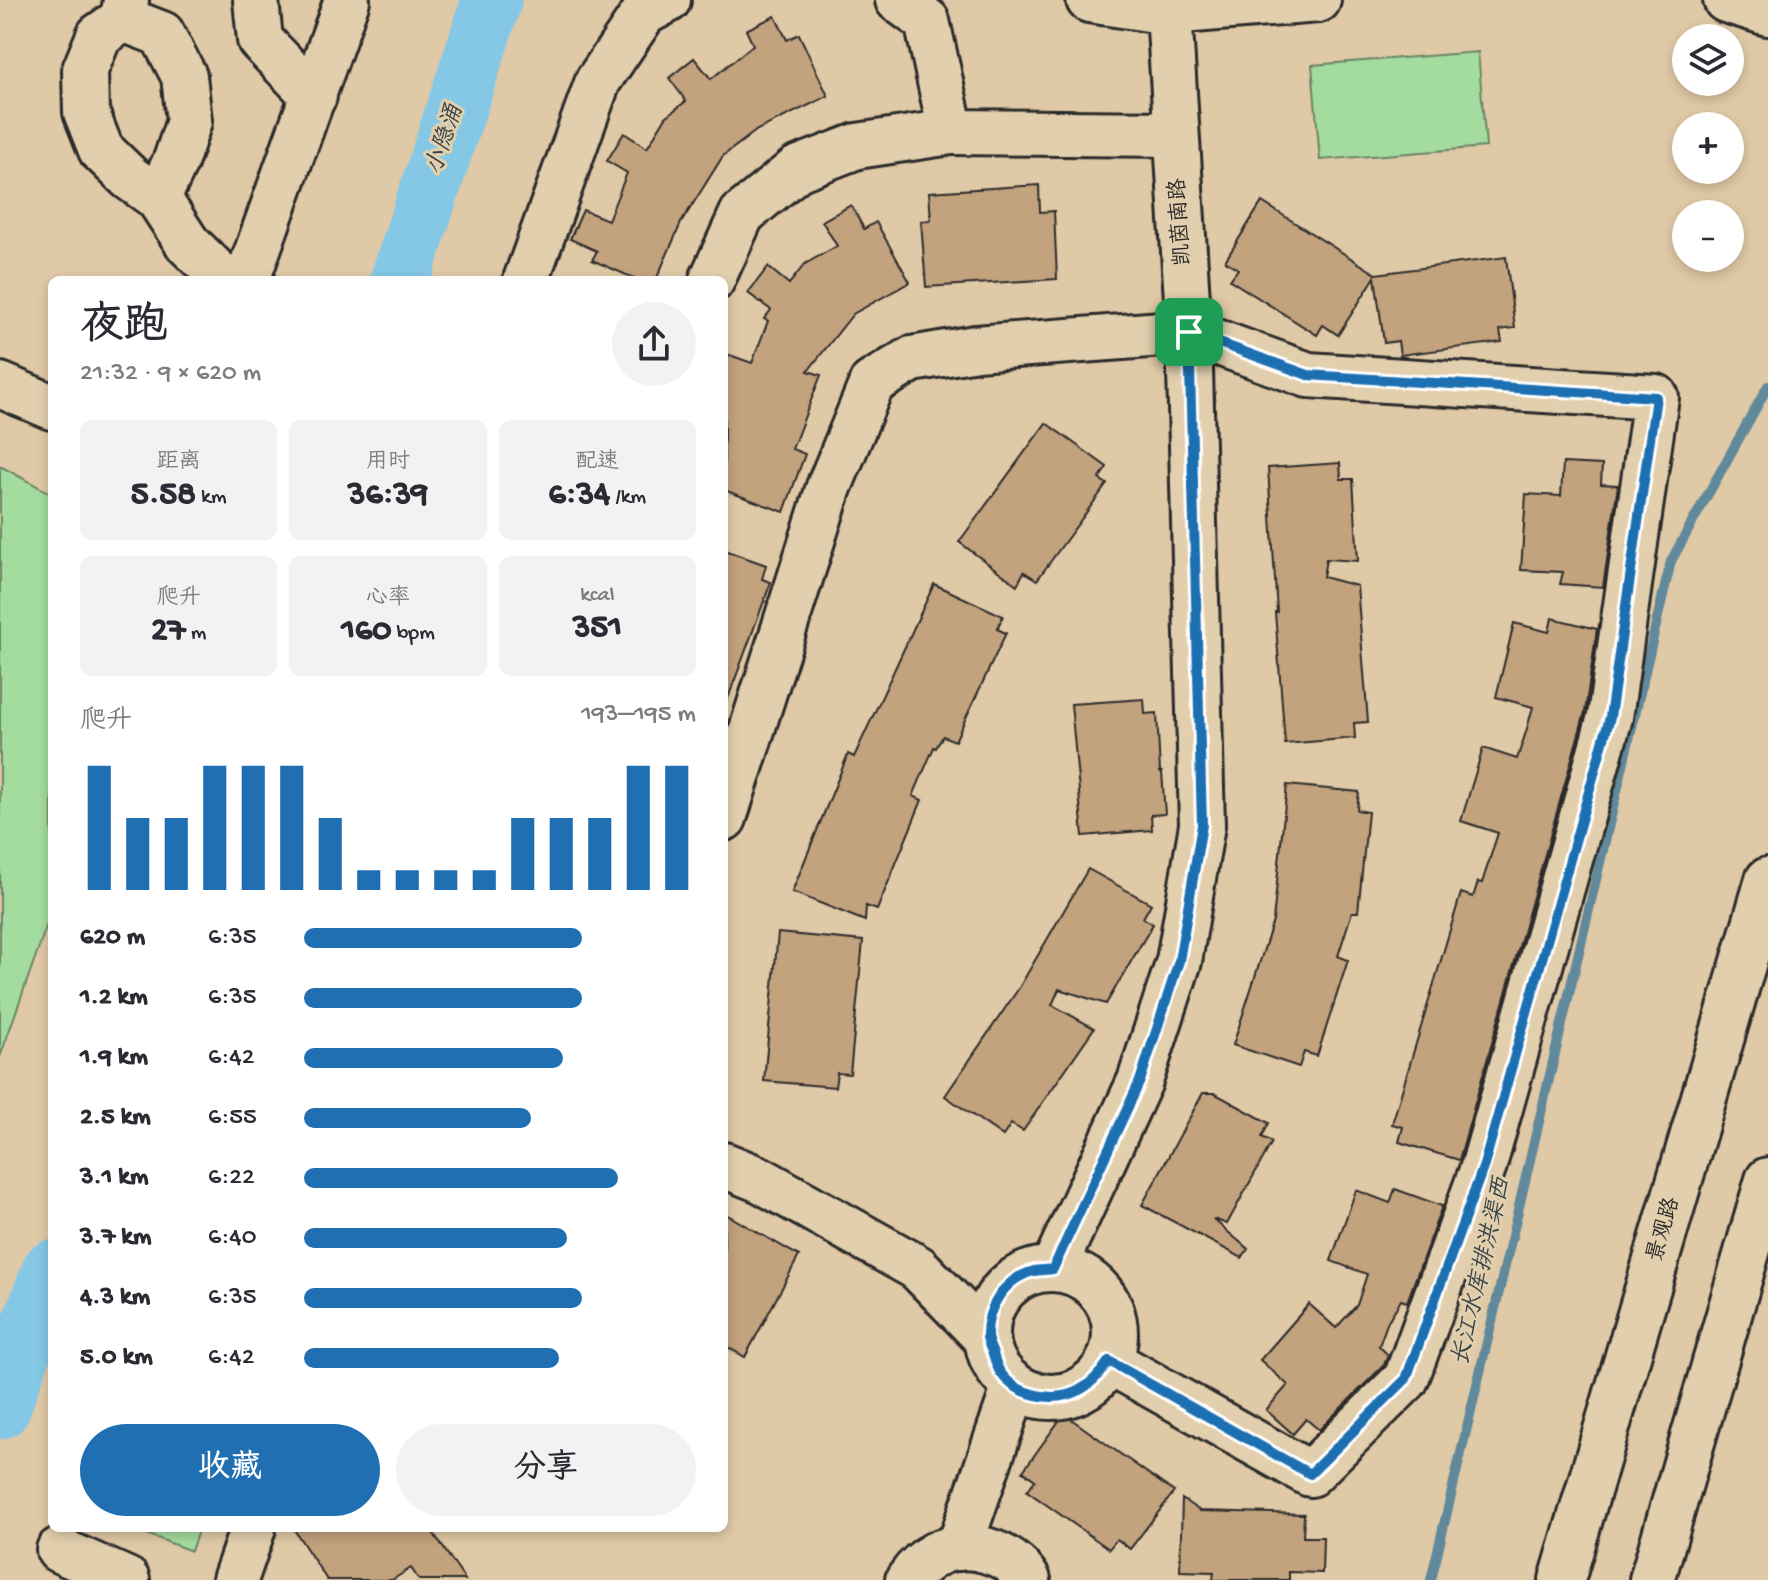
<!DOCTYPE html>
<html lang="zh">
<meta charset="utf-8">
<style>
body{margin:0;font-family:"Gochi Hand","LXGW WenKai TC",sans-serif;background:#f2f2f3;color:#2b2b33;height:100vh;display:flex;flex-direction:column;font-size:30px;white-space:nowrap}
*{box-sizing:border-box;margin:0}
p{font-size:26px;color:#7c7c81}
.icon{flex:none;width:44px;height:44px;fill:none;stroke:currentColor;stroke-width:2;stroke-linecap:round;stroke-linejoin:round}
.map{position:relative;flex:1;overflow:hidden}
.side{position:absolute;left:48px;top:276px;width:680px;height:1256px;display:flex;flex-direction:column;background:#fff;border-radius:12px;box-shadow:0 4px 12px #0003}
.side>*{flex:none}
.controls{position:absolute;left:1672px;top:24px;display:grid;gap:16px}
.controls a{display:grid;place-items:center;width:72px;height:72px;border-radius:50%;background:#fff;box-shadow:0 4px 12px #0003;font-size:40px}
.pin{position:absolute;display:grid;place-items:center;width:68px;height:68px;color:#fff;margin:-34px;border-radius:16px;box-shadow:0 4px 12px #0006}
.round{display:grid;place-items:center;flex:none;width:84px;height:84px;border-radius:42px;background:#f2f2f3}
.overview{display:flex;align-items:center;justify-content:space-between;height:136px;padding:0 32px}
h1{font-size:44px;font-weight:700;line-height:60px}
.figures{display:grid;grid-template-columns:repeat(3,1fr);gap:12px;height:136px;padding:8px 32px}
.figures div{display:grid;align-content:center;border-radius:12px;background:#f2f2f3;text-align:center}
.figures b{font-size:34px;font-weight:700}
.figures small{font-size:22px;font-weight:400}
.figures p{font-size:22px}
.chart{height:224px;padding:16px 32px}
.chart p{display:flex;justify-content:space-between}
.chart svg{width:100%;height:144px;margin-top:8px;stroke:#1f6fb2;stroke-width:6}
.action{display:flex;gap:16px;margin-top:auto;padding:16px 32px}
.action a{flex:1;height:92px;border-radius:48px;background:#1f6fb2;color:#fff;font-size:32px;font-weight:700;line-height:92px;text-align:center}
.action a+a{background:#f2f2f3;color:#2b2b33}
ul{padding:0 32px;list-style:none;font-size:26px}
li{display:grid;grid-template-columns:128px 96px 1fr;align-items:center;height:60px}
li i{height:20px;border-radius:10px;background:#1f6fb2}
.map>svg:first-child{display:block}
</style>
<div class="map">
<svg width="1768" height="1580" viewBox="0 0 1768 1580">
<rect width="100%" height="100%" fill="#e0c9a6"/>
<filter id="ink" filterUnits="userSpaceOnUse"><feTurbulence type="fractalNoise" baseFrequency=".0125" numOctaves="2"/><feDisplacementMap in="SourceGraphic" scale="16" xChannelSelector="R" yChannelSelector="G"/><feConvolveMatrix kernelMatrix="1 2 1 2 8 2 1 2 1" color-interpolation-filters="sRGB"/></filter>
<g filter="url(#ink)">
<g fill="#a4dc9f" stroke="#688465" stroke-width="2">
<path d="M1478,52l8,95 -166,13 -8,-95z"/>
<path d="M0,466l52,28v416l-52,147z"/>
<path d="M131,1528h68l-8,23z"/>
</g>
<g fill="none" stroke-linecap="round" stroke-linejoin="round">
<path stroke="#60899b" stroke-width="10" d="M1431,1580l240,-1019 97,-175"/>
<g stroke="#84c8e6" stroke-width="60">
<path d="M400,280l92,-280"/>
<path d="M0,1409l52,-139"/>
</g>
</g>
<g fill="#c3a27e" stroke="#2b2b2b" stroke-width="2">
<path d="M775,16l12,24 12,-6 29,62 -71,34 -34,26 -42,67 -25,57h-18l-46,-20 5,-9 -27,-12 13,-29 25,10 19,-47 -20,-12 17,-28 23,15 19,-31 20,-16 -17,-23 25,-20 17,21 42,-34 -7,-15z"/>
<path d="M1039,185l1,27 14,-1 3,68 -131,8 -5,-66 10,-1 -2,-28z"/>
<path d="M1262,202l114,72 130,-17 9,71 -15,2 2,12 -102,13 -2,-14 -14,2 -9,-66 -37,58 -15,-10 -6,10 -87,-55 8,-11 -13,-8z"/>
<path d="M851,205l13,24 12,-7 34,60 -57,32 -45,57 13,4 -29,74 13,5 -21,58 -60,-22v-137l28,10 16,-42 -4,-2 7,-9 -23,-17 20,-26 21,17 16,-20 32,-18 -15,-25z"/>
<path d="M1046,423l61,44 -8,12 8,5 -70,96 -13,-8 -7,13 -58,-43z"/>
<path d="M1340,463l1,16h12l5,82 -32,-2 -3,18 34,9 11,136 -14,1 1,15 -70,6 -10,-132h2l-9,-144z"/>
<path d="M1563,463l39,2 -1,19 17,1 -15,102 -43,-3 3,-12 -42,-2 5,-76 35,2z"/>
<path d="M724,550l42,15 -4,14 9,3 -44,119h-3z"/>
<path d="M934,584l69,32 -6,13 9,4 -51,108 -12,-5 -7,12 -2,-1 -21,49 9,4 -45,110 -11,-4 -1,15 -73,-29 56,-138 6,3z"/>
<path d="M1552,618l45,11 -12,83 -126,448 -60,-18 4,-15 -11,-3 69,-231 12,4 5,-15 4,1 16,-50 -37,-12 22,-73 34,11 9,-27 7,-25 -37,-10 18,-74 35,9z"/>
<path d="M1144,699l1,15 12,-1 3,59h2l3,42 -14,1 1,15 -69,6 -12,-132z"/>
<path d="M1287,785l72,7 -2,18 11,2 -10,100h-6l-14,44 10,4 -31,96 -13,-4 -5,15 -66,-22 40,-124z"/>
<path d="M1088,869l63,35 -8,14 10,6 -47,80 -47,-15 -7,16 42,23 -71,103 -12,-7 -8,12 -58,-40 74,-108z"/>
<path d="M778,933l85,8 -13,133 -13,-1 -2,14 -71,-6z"/>
<path d="M1203,1093h11l55,30 -7,14 10,5 -45,82 -14,-5 35,30 -6,9 -100,-53z"/>
<path d="M1395,1189l47,17 -35,96 -6,-2 -13,21 -9,25 9,9 -4,10 -65,65 -13,-11 -13,15 -27,-24 22,-25 -28,-25 49,-56 27,24 21,-23 10,-31 -36,-13 25,-71 34,13z"/>
<path d="M724,1213l75,43 -54,101 -21,-12z"/>
<path d="M1064,1414l110,78 -44,57 -13,-10 -8,10 -82,-58 8,-11 -12,-9z"/>
<path d="M1182,1499l18,12 104,3 -1,23h20l-1,36 -33,-1v8h-76l1,-8 -34,-1z"/>
<path d="M293,1528h137l35,52h-46l-8,-12 -19,12h-65z"/>
</g>
<g fill="none" stroke-linecap="round" stroke-linejoin="round">
<defs>
<g id="minor">
<path d="M126,0l-3,19 39,15 22,42 5,45 -13,39 -18,38 30,46 37,36"/>
<path d="M256,0l4,40 54,56"/>
<path d="M898,0l29,21 24,111 225,2"/>
<path d="M123,19l-24,17 -14,34 1,42 15,38 29,28 28,20"/>
<path d="M247,280l100,-280"/>
<path d="M526,280l72,-199 46,-68 24,-13"/>
<path d="M712,280l30,-66 55,-45 60,-23 94,-14"/>
<path d="M0,385l52,22"/>
<path d="M724,818l105,-331 43,-104 40,-24 64,-11 213,-16 119,43 348,22 -46,320 -126,448 -78,214 -96,95 -201,-113"/>
<path d="M724,1165l37,15 157,88 69,71"/>
<path d="M1053,1269l87,-188 39,-120 23,-136 -13,-493 -20,-320"/>
<circle cx="1051" cy="1333" r="64"/>
<path d="M959,1548l56,-162"/>
<path d="M59,1550l68,30"/>
<path d="M235,1580l18,-52"/>
<path d="M908,1580c7,-10 16,-20 28,-26 31,-15 74,-3 92,26"/>
</g>
<g id="major">
<path d="M1089,0l80,12 149,-12"/>
<path d="M1726,0l42,13"/>
<path d="M1562,1580l206,-700"/>
<path d="M1652,1580l116,-400"/>
</g>
</defs>
<use href="#minor" stroke="#2b2b2b" stroke-width="50"/>
<use href="#major" stroke="#2b2b2b" stroke-width="50"/>
<use href="#minor" stroke="#e2cfad" stroke-width="44"/>
<use href="#major" stroke="#e2cfad" stroke-width="44"/>
</g>
</g>
<g fill="none" stroke-linecap="round" stroke-linejoin="round" filter="url(#ink)">
<defs>
<path id="route" d="M1189,332l119,43 348,22 -46,320 -126,448 -78,214 -96,95 -201,-113c-8,12 -17,23 -31,30 -24,12 -62,5 -78,-19 -3,-5 -5,-12 -7,-18 -2,-5 -5,-11 -6,-17 -1,-29 18,-59 47,-66 6,-1 13,-1 19,-2l87,-188 39,-120 23,-136z"/>
</defs>
<use href="#route" stroke="#fff" stroke-width="16"/>
<use href="#route" stroke="#1f6fb2" stroke-width="10"/>
</g>
<g text-anchor="middle" dominant-baseline="central" stroke-width="6" stroke-linejoin="round" paint-order="stroke">
<g font-size="22" fill="#2b2b2b" stroke="#e2cfad">
<text transform="translate(1182 222) rotate(-94)">凯茵南路</text>
<text transform="translate(1665 1230) rotate(-74)">景观路</text>
</g>
<g font-size="24" font-style="italic" fill="#384347" stroke="#e2cfad">
<text transform="translate(446 140) rotate(-72)">小隐涌</text>
<text transform="translate(1483 1272) rotate(-77)">长江水库排洪渠西</text>
</g>
</g>
</svg>
<div class="controls">
<a><svg class="icon" aria-label="layers" viewBox="0 0 24 24"><path d="M12 4l9 5-9 5-9-5zM3 14l9 5 9-5"/></svg></a>
<a>+</a>
<a>−</a>
</div>
<div class="pin" style="left:1189px;top:332px;background:#1e9e55"><svg class="icon" aria-label="arrive" viewBox="0 0 24 24"><path d="M6 21V4h12l-3 4 3 4H6"/></svg></div>
<section class="side">
<div class="overview"><div><h1>夜跑</h1><p>21:32 · 9 × 620 m</p></div><a class="round"><svg class="icon" aria-label="share" viewBox="0 0 24 24"><path d="M12 15V3M7 8l5-5 5 5M5 13v7h14v-7"/></svg></a></div>
<div class="figures">
<div><p>距离</p><b>5.58<small> km</small></b></div>
<div><p>用时</p><b>36:39</b></div>
<div><p>配速</p><b>6:34<small> /km</small></b></div>
</div>
<div class="figures">
<div><p>爬升</p><b>27<small> m</small></b></div>
<div><p>心率</p><b>160<small> bpm</small></b></div>
<div><p>kcal</p><b>351</b></div>
</div>
<div class="chart"><p><span>爬升</span>193–195 m</p>
<svg viewBox="0 0 160 44" preserveAspectRatio="none"><path d="M5 44V6M15 44V22M25 44V22M35 44V6M45 44V6M55 44V6M65 44V22M75 44V38M85 44V38M95 44V38M105 44V38M115 44V22M125 44V22M135 44V22M145 44V6M155 44V6"/></svg>
</div>
<ul>
<li><b>620 m</b>6:35<i style="width:71%"></i></li>
<li><b>1.2 km</b>6:35<i style="width:71%"></i></li>
<li><b>1.9 km</b>6:42<i style="width:66%"></i></li>
<li><b>2.5 km</b>6:55<i style="width:58%"></i></li>
<li><b>3.1 km</b>6:22<i style="width:80%"></i></li>
<li><b>3.7 km</b>6:40<i style="width:67%"></i></li>
<li><b>4.3 km</b>6:35<i style="width:71%"></i></li>
<li><b>5.0 km</b>6:42<i style="width:65%"></i></li>
</ul>
<div class="action"><a>收藏</a><a>分享</a></div>
</section>
</div>
